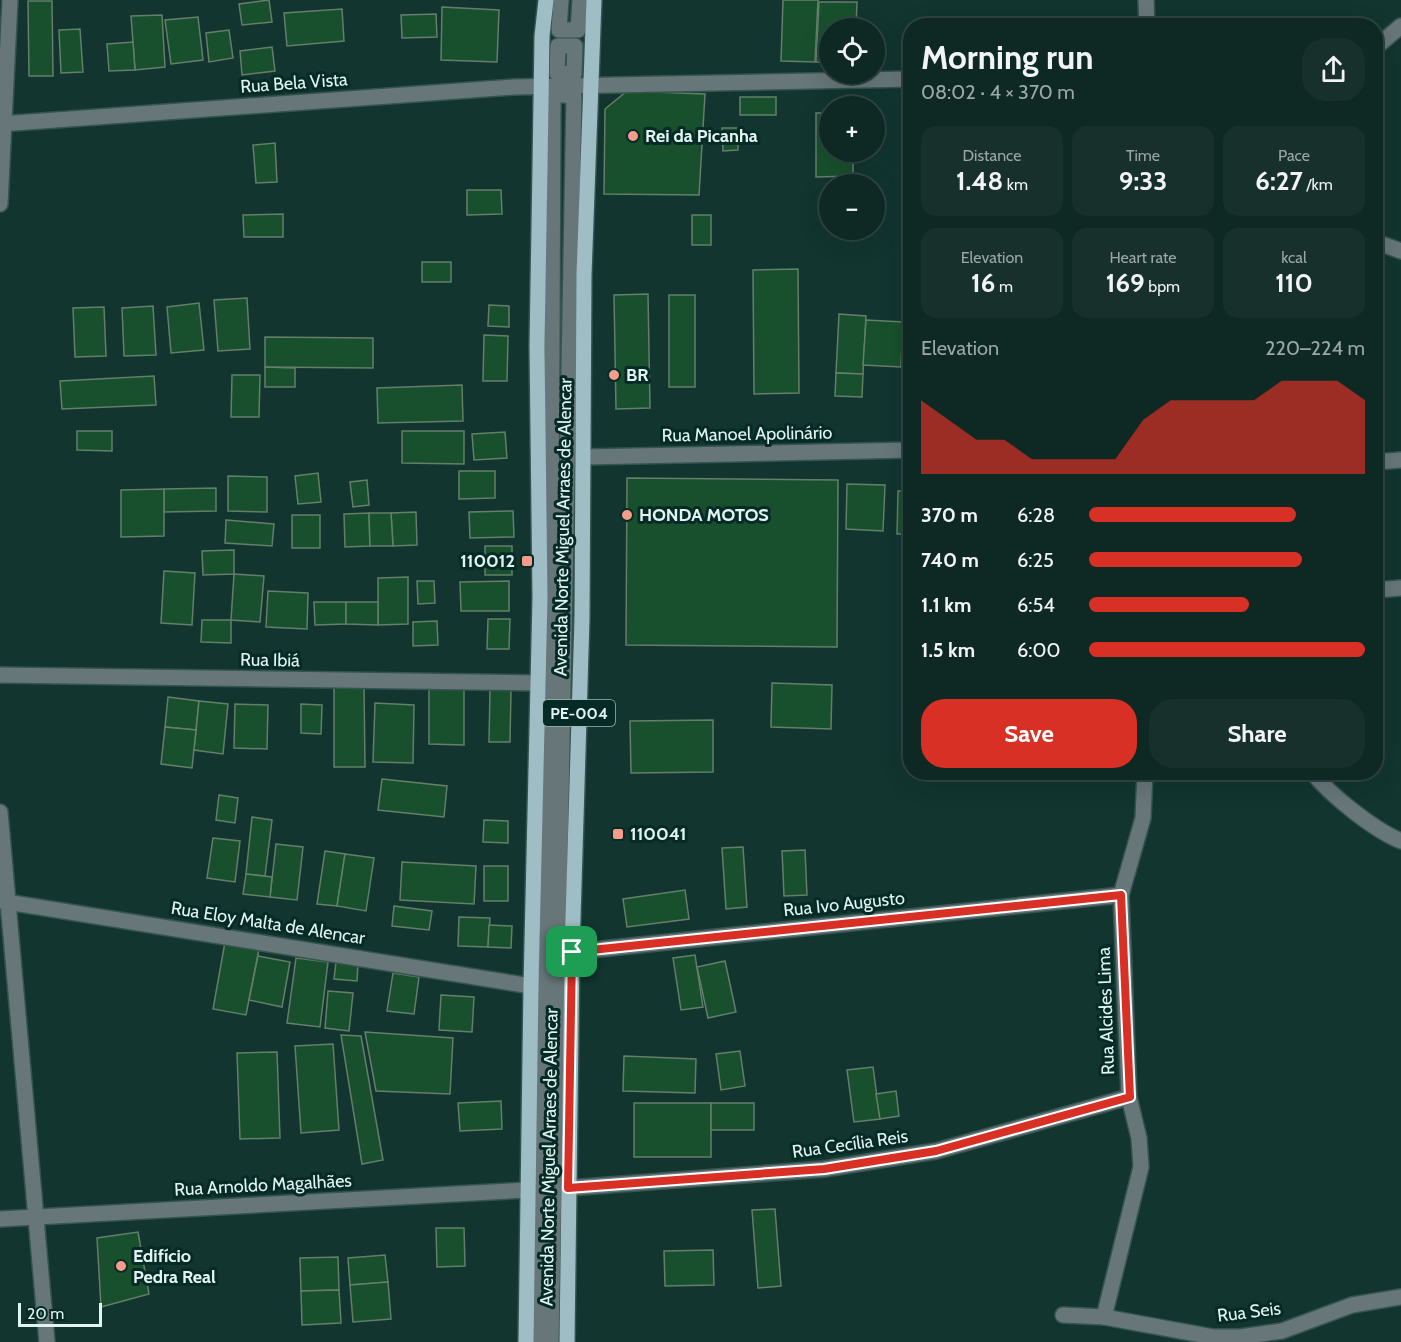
<!DOCTYPE html>
<meta charset="utf-8">
<style>
body{margin:0;font-family:Cabin,sans-serif;background:#17302c;color:#f1f3f6;height:100vh;display:flex;flex-direction:column;font-size:22px;white-space:nowrap}
*{box-sizing:border-box;margin:0}
p{font-size:20px;color:#9ba6a6}
.icon{flex:none;width:33px;height:33px;fill:none;stroke:currentColor;stroke-width:2;stroke-linecap:round;stroke-linejoin:round}
.map{position:relative;flex:1;overflow:hidden}
.side{position:absolute;left:903px;top:18px;width:480px;height:762px;display:flex;flex-direction:column;background:#0e2824;border-radius:24px;box-shadow:0 6px 24px #0002,0 0 0 2px #2e4441}
.side>*{flex:none}
.tools{position:absolute;left:819px;top:18px;display:grid;gap:12px}
.tools a{display:grid;place-items:center;width:66px;height:66px;border-radius:50%;background:#0e2824;box-shadow:0 6px 24px #0002,0 0 0 2px #2e4441;font-size:30px}
.scale{position:absolute;left:18px;bottom:15px;width:84px;box-sizing:border-box;padding-left:6px;border:3px solid #e1f4f1;border-top:0;font-size:16px;line-height:21px;white-space:nowrap;color:#e1f4f1;-webkit-text-stroke:4px #062b27;paint-order:stroke}
.pin{position:absolute;display:grid;place-items:center;width:51px;height:51px;color:#fff;margin:-26px;border-radius:12px;box-shadow:0 3px 9px #0006}
.round{display:grid;place-items:center;flex:none;width:63px;height:63px;border-radius:24px;background:#17302c}
.head{display:flex;align-items:center;justify-content:space-between;height:102px;padding:0 18px}
h1{font-size:33px;font-weight:700;line-height:45px}
.metrics{display:grid;grid-template-columns:repeat(3,1fr);gap:9px;height:102px;padding:6px 18px}
.metrics div{display:grid;align-content:center;border-radius:15px;background:#17302c;text-align:center}
.metrics b{font-size:26px;font-weight:700}
.metrics small{font-size:16px;font-weight:400}
.metrics p{font-size:16px}
.chart{height:168px;padding:12px 18px}
.chart p{display:flex;justify-content:space-between}
.chart svg{width:100%;height:108px;margin-top:6px;fill:#d93025;opacity:.7}
.action{display:flex;gap:12px;margin-top:auto;padding:12px 18px}
.action a{flex:1;height:69px;border-radius:24px;background:#d93025;color:#fff;font-size:24px;font-weight:700;line-height:69px;text-align:center}
.action a+a{background:#17302c;color:#f1f3f6}
ul{padding:0 18px;list-style:none;font-size:20px}
li{display:grid;grid-template-columns:96px 72px 1fr;align-items:center;height:45px}
li i{height:15px;border-radius:8px;background:#d93025}
.map>svg:first-child{display:block}
</style>
<div class="map">
<svg width="1401" height="1342" viewBox="0 0 1401 1342">
<rect width="100%" height="100%" fill="#123530"/>
<g fill="#18502d" stroke="#647e6b" stroke-width="1.5">
<path d="M269,0l3,22 -30,3 -3,-21z"/>
<path d="M783,0h35l-3,62 -34,-1z"/>
<path d="M28,1h24l1,75h-24z"/>
<path d="M819,2h38l-1,26h-26v35l-14,-1z"/>
<path d="M442,7l57,3 -2,52 -56,-2z"/>
<path d="M342,9l2,32 -57,5 -3,-33z"/>
<path d="M436,14l1,23 -35,1 -1,-23z"/>
<path d="M162,15l3,52 -30,3 -4,-54z"/>
<path d="M198,17l5,43 -32,4 -6,-44z"/>
<path d="M80,29l3,43 -22,1 -2,-43z"/>
<path d="M229,30l4,28 -24,4 -3,-29z"/>
<path d="M133,42l2,28 -26,1 -2,-27z"/>
<path d="M272,47l3,24 -33,4 -2,-24z"/>
<path d="M627,91l78,3 -6,101 -95,-1 1,-85z"/>
<rect x="740" y="97" width="36" height="18"/>
<path d="M816,113h14v39h23v24l-37,1z"/>
<path d="M722,128h16v22l-15,1z"/>
<path d="M275,143l2,39 -21,1 -3,-38z"/>
<path d="M467,190h34l1,24 -35,1z"/>
<path d="M283,214v23h-39l-1,-22z"/>
<rect x="692" y="215" width="19" height="30"/>
<rect x="422" y="262" width="29" height="20"/>
<path d="M798,269l1,124 -45,1 -1,-124z"/>
<path d="M648,294l2,114 -34,1 -2,-114z"/>
<rect x="669" y="295" width="26" height="92"/>
<path d="M247,298l3,51 -32,2 -4,-51z"/>
<path d="M199,303l5,47 -33,3 -4,-46z"/>
<path d="M489,305l20,1v21l-21,-1z"/>
<path d="M153,306l3,49 -32,1 -2,-48z"/>
<path d="M104,307l2,49 -31,1 -2,-49z"/>
<path d="M839,314l27,2 -3,58 -27,-1z"/>
<path d="M866,320l37,2 -2,45 -38,-2z"/>
<path d="M484,335l24,1 -1,45h-24z"/>
<path d="M265,337l108,1v30l-108,-1z"/>
<path d="M265,367l30,1v19h-30z"/>
<path d="M836,373l27,1 -1,23 -27,-1z"/>
<path d="M232,375h28l-1,42h-28z"/>
<path d="M154,376l2,29 -94,4 -2,-28z"/>
<path d="M462,385l1,36 -85,2 -1,-35z"/>
<path d="M77,431h35v20l-35,-1z"/>
<path d="M402,431h62v33l-62,-1z"/>
<path d="M505,432l2,26 -33,2 -2,-26z"/>
<path d="M459,471h36v27l-36,1z"/>
<path d="M318,473l3,29 -23,2 -3,-28z"/>
<path d="M228,476l39,1v35l-39,-1z"/>
<path d="M627,478l211,2 -1,167 -211,-2z"/>
<path d="M367,480l2,25 -16,2 -3,-25z"/>
<path d="M847,484l38,1 -2,46 -37,-2z"/>
<path d="M216,488v23l-52,1v-23z"/>
<path d="M164,489v47l-43,1v-47z"/>
<path d="M898,491h12v43h-13z"/>
<path d="M513,511l1,26 -44,1 -1,-26z"/>
<path d="M416,512l1,33 -24,1 -2,-33z"/>
<path d="M369,513l1,33 -25,1 -1,-33z"/>
<path d="M369,513h22l2,33h-23z"/>
<rect x="292" y="515" width="28" height="33"/>
<path d="M226,520l48,4 -2,22 -47,-3z"/>
<rect x="485" y="546" width="27" height="29"/>
<path d="M234,550v24l-31,1 -1,-24z"/>
<path d="M164,571l31,2 -3,52 -31,-2z"/>
<path d="M234,574l30,2 -4,46 -29,-2z"/>
<path d="M408,577v47l-30,1v-47z"/>
<path d="M417,581h17l1,22 -17,1z"/>
<path d="M509,581v30h-48l-1,-29z"/>
<path d="M268,591l40,2 -1,36 -41,-2z"/>
<path d="M314,602h32v22l-31,1z"/>
<path d="M346,602h32v23l-32,-1z"/>
<path d="M488,619h22l-1,30h-22z"/>
<path d="M202,620h29v23l-30,-1z"/>
<path d="M437,621l1,24 -25,1v-24z"/>
<path d="M772,683l60,2 -1,44 -60,-2z"/>
<path d="M334,687h30l1,80h-31z"/>
<path d="M429,689h35v56l-35,-1z"/>
<path d="M490,689l21,1 -1,52h-21z"/>
<path d="M168,697l31,4 -3,29 -31,-3z"/>
<path d="M199,701l29,3 -5,50 -29,-4z"/>
<path d="M375,703l39,2 -1,58 -40,-1z"/>
<path d="M235,704l33,1 -1,44 -33,-1z"/>
<path d="M301,704l21,1 -1,29 -20,-1z"/>
<path d="M713,720v52l-82,1 -1,-52z"/>
<path d="M165,727l31,3 -4,38 -31,-4z"/>
<path d="M382,779l65,7 -3,31 -66,-7z"/>
<path d="M219,795l19,3 -3,25 -19,-3z"/>
<path d="M252,817l20,3 -7,56 -19,-2z"/>
<path d="M484,820l24,1v22l-25,-1z"/>
<path d="M213,838l27,3 -5,41 -28,-4z"/>
<path d="M276,844l27,3 -6,53 -27,-3z"/>
<path d="M743,847l4,60 -21,2 -4,-61z"/>
<path d="M805,850l2,45 -23,1 -2,-45z"/>
<path d="M325,851l20,3 -8,52 -20,-2z"/>
<path d="M345,854l29,4 -8,53 -29,-5z"/>
<path d="M402,862l74,4 -2,38 -74,-4z"/>
<rect x="484" y="866" width="24" height="35"/>
<path d="M246,874l26,3 -2,20 -27,-3z"/>
<path d="M685,890l4,29 -62,8 -4,-28z"/>
<path d="M394,906l38,5 -3,19 -37,-4z"/>
<path d="M459,917l31,1 -2,29 -30,-1z"/>
<path d="M489,925l23,1 -1,22 -23,-1z"/>
<path d="M225,942l34,7 -13,66 -33,-6z"/>
<path d="M695,955l8,52 -22,3 -8,-52z"/>
<path d="M258,956l32,6 -8,45 -33,-7z"/>
<path d="M296,958l32,4 -8,65 -33,-4z"/>
<path d="M725,961l11,51 -28,6 -11,-51z"/>
<path d="M336,962l22,2 -1,17 -23,-2z"/>
<path d="M393,973l26,4 -5,37 -27,-3z"/>
<path d="M328,991l25,2 -4,38 -24,-3z"/>
<path d="M441,995l33,2 -2,35 -33,-2z"/>
<path d="M365,1032l88,6 -3,56 -74,-3z"/>
<path d="M341,1035l20,1 22,124 -21,4z"/>
<path d="M333,1044l6,86 -38,3 -6,-87z"/>
<path d="M740,1051l5,35 -24,4 -5,-36z"/>
<path d="M277,1052l3,86 -40,1 -3,-86z"/>
<path d="M624,1056l72,3 -1,34 -72,-2z"/>
<path d="M873,1067l7,52 -26,3 -7,-52z"/>
<path d="M896,1091l3,25 -19,3 -4,-25z"/>
<path d="M501,1101l1,28 -42,2 -2,-28z"/>
<rect x="634" y="1103" width="77" height="54"/>
<rect x="711" y="1103" width="43" height="27"/>
<path d="M775,1209l6,77 -23,2 -6,-78z"/>
<path d="M436,1228h28l1,38 -28,1z"/>
<path d="M138,1232l11,62 -48,13 -4,-69z"/>
<path d="M713,1250l1,35 -49,1 -1,-35z"/>
<path d="M385,1255l3,27 -38,3 -2,-27z"/>
<path d="M338,1257l1,33 -38,1 -1,-33z"/>
<path d="M388,1282l3,37 -38,3 -3,-37z"/>
<path d="M339,1290l2,33 -39,2 -1,-34z"/>
</g>
<g fill="none" stroke-linecap="round" stroke-linejoin="round">
<defs>
<g id="minor">
<path d="M561,0l-2,30h19l2,-30"/>
<path d="M1146,0l1,26"/>
<path d="M558,46h17l-1,28 -17,-1z"/>
<path d="M1376,47l25,-21"/>
<path d="M0,124l514,-37 396,-8"/>
<path d="M0,204l10,-204"/>
<path d="M1376,242l25,9"/>
<path d="M585,457l325,-7"/>
<path d="M1376,462l25,-2"/>
<path d="M1376,590l25,-2"/>
<path d="M0,675l539,8"/>
<path d="M1312,772c18,23 62,58 89,69"/>
<path d="M0,812l47,530"/>
<path d="M0,901l531,85"/>
<path d="M572,952l549,-57"/>
<path d="M568,1188l256,-19 112,-18 193,-54"/>
<path d="M0,1219l528,-29"/>
<path d="M1063,1315l41,2 109,20h27l42,-6 70,-26 49,-8"/>
<path d="M1104,1317l37,-150 -2,-29 -10,-41 -8,-202 22,-77 2,-46"/>
<path d="M537,1342l14,-747 2,-501 21,2 -23,1246"/>
</g>
<g id="major">
<path d="M526,1342l5,-356 9,-388 -3,-252 3,-179 2,-131 4,-36"/>
<path d="M567,1342l5,-390 10,-334 2,-343 10,-275"/>
</g>
</defs>
<use href="#minor" stroke="#33544f" stroke-width="18"/>
<use href="#major" stroke="#33544f" stroke-width="18"/>
<use href="#minor" stroke="#677679" stroke-width="15"/>
<use href="#major" stroke="#9ebdc4" stroke-width="15"/>
</g>
<g fill="none" stroke-linecap="round" stroke-linejoin="round">
<defs>
<path id="route" d="M1121,895l9,202 -194,54 -112,18 -256,19 4,-236z"/>
</defs>
<use href="#route" stroke="#fff" stroke-width="12"/>
<use href="#route" stroke="#d93025" stroke-width="8"/>
</g>
<g fill="#f49d8b" stroke="#062b27" stroke-width="2">
<circle cx="633" cy="136" r="6"/>
<circle cx="614" cy="375" r="6"/>
<circle cx="627" cy="515" r="6"/>
<rect x="521" y="555" width="12" height="12" rx="3"/>
<rect x="612" y="828" width="12" height="12" rx="3"/>
<circle cx="121" cy="1266" r="6"/>
</g>
<g text-anchor="middle" dominant-baseline="central" stroke-width="6" stroke-linejoin="round" paint-order="stroke">
<rect fill="#062b27" stroke="#9fb8b4" stroke-width="1.5" x="543" y="700" width="72" height="26" rx="4.5"/>
<g font-size="16" font-weight="bold" fill="#e1f4f1">
<text x="579" y="713">PE-004</text>
</g>
<g font-size="18" fill="#e1f4f1" stroke="#062b27">
<text transform="translate(294 83) rotate(-4)">Rua Bela Vista</text>
<text transform="translate(747 434) rotate(-1)">Rua Manoel Apolinário</text>
<text transform="translate(563 527) rotate(-89)">Avenida Norte Miguel Arraes de Alencar</text>
<text transform="translate(270 660) rotate(1)">Rua Ibiá</text>
<text transform="translate(844 904) rotate(-6)">Rua Ivo Augusto</text>
<text transform="translate(268 923) rotate(9)">Rua Eloy Malta de Alencar</text>
<text transform="translate(1106 1011) rotate(-92)">Rua Alcides Lima</text>
<text transform="translate(850 1144) rotate(-8)">Rua Cecília Reis</text>
<text transform="translate(549 1157) rotate(-89)">Avenida Norte Miguel Arraes de Alencar</text>
<text transform="translate(263 1185) rotate(-3)">Rua Arnoldo Magalhães</text>
<text transform="translate(1249 1312) rotate(-7)">Rua Seis</text>
</g>
<g font-size="18" font-weight="bold" fill="#e1f4f1" stroke="#062b27" text-anchor="start">
<text x="645" y="136">Rei da Picanha</text>
<text x="626" y="375">BR</text>
<text x="639" y="515">HONDA MOTOS</text>
<text x="515" y="561" text-anchor="end">110012</text>
<text x="630" y="834">110041</text>
<text x="133" y="1256">Edifício<tspan x="133" dy="21">Pedra Real</tspan></text>
</g>
</g>
</svg>
<div class="tools">
<a><svg class="icon" aria-label="locate" viewBox="0 0 24 24"><circle cx="12" cy="12" r="6"/><path d="M12 2v4M12 18v4M2 12h4M18 12h4"/></svg></a>
<a>+</a>
<a>−</a>
</div>
<div class="scale">20 m</div>
<div class="pin" style="left:572px;top:952px;background:#1e9e55"><svg class="icon" aria-label="arrive" viewBox="0 0 24 24"><path d="M6 21V4h12l-3 4 3 4H6"/></svg></div>
<section class="side">
<div class="head"><div><h1>Morning run</h1><p>08:02 · 4 × 370 m</p></div><a class="round"><svg class="icon" aria-label="share" viewBox="0 0 24 24"><path d="M12 15V3M7 8l5-5 5 5M5 13v7h14v-7"/></svg></a></div>
<div class="metrics">
<div><p>Distance</p><b>1.48<small> km</small></b></div>
<div><p>Time</p><b>9:33</b></div>
<div><p>Pace</p><b>6:27<small> /km</small></b></div>
</div>
<div class="metrics">
<div><p>Elevation</p><b>16<small> m</small></b></div>
<div><p>Heart rate</p><b>169<small> bpm</small></b></div>
<div><p>kcal</p><b>110</b></div>
</div>
<div class="chart"><p><span>Elevation</span>220–224 m</p>
<svg viewBox="0 0 160 44" preserveAspectRatio="none"><path d="M0 44V14L10 22L20 30L30 30L40 38L50 38L60 38L70 38L80 22L90 14L100 14L110 14L120 14L130 6L140 6L150 6L160 14V44z"/></svg>
</div>
<ul>
<li><b>370 m</b>6:28<i style="width:75%"></i></li>
<li><b>740 m</b>6:25<i style="width:77%"></i></li>
<li><b>1.1 km</b>6:54<i style="width:58%"></i></li>
<li><b>1.5 km</b>6:00<i style="width:100%"></i></li>
</ul>
<div class="action"><a>Save</a><a>Share</a></div>
</section>
</div>
